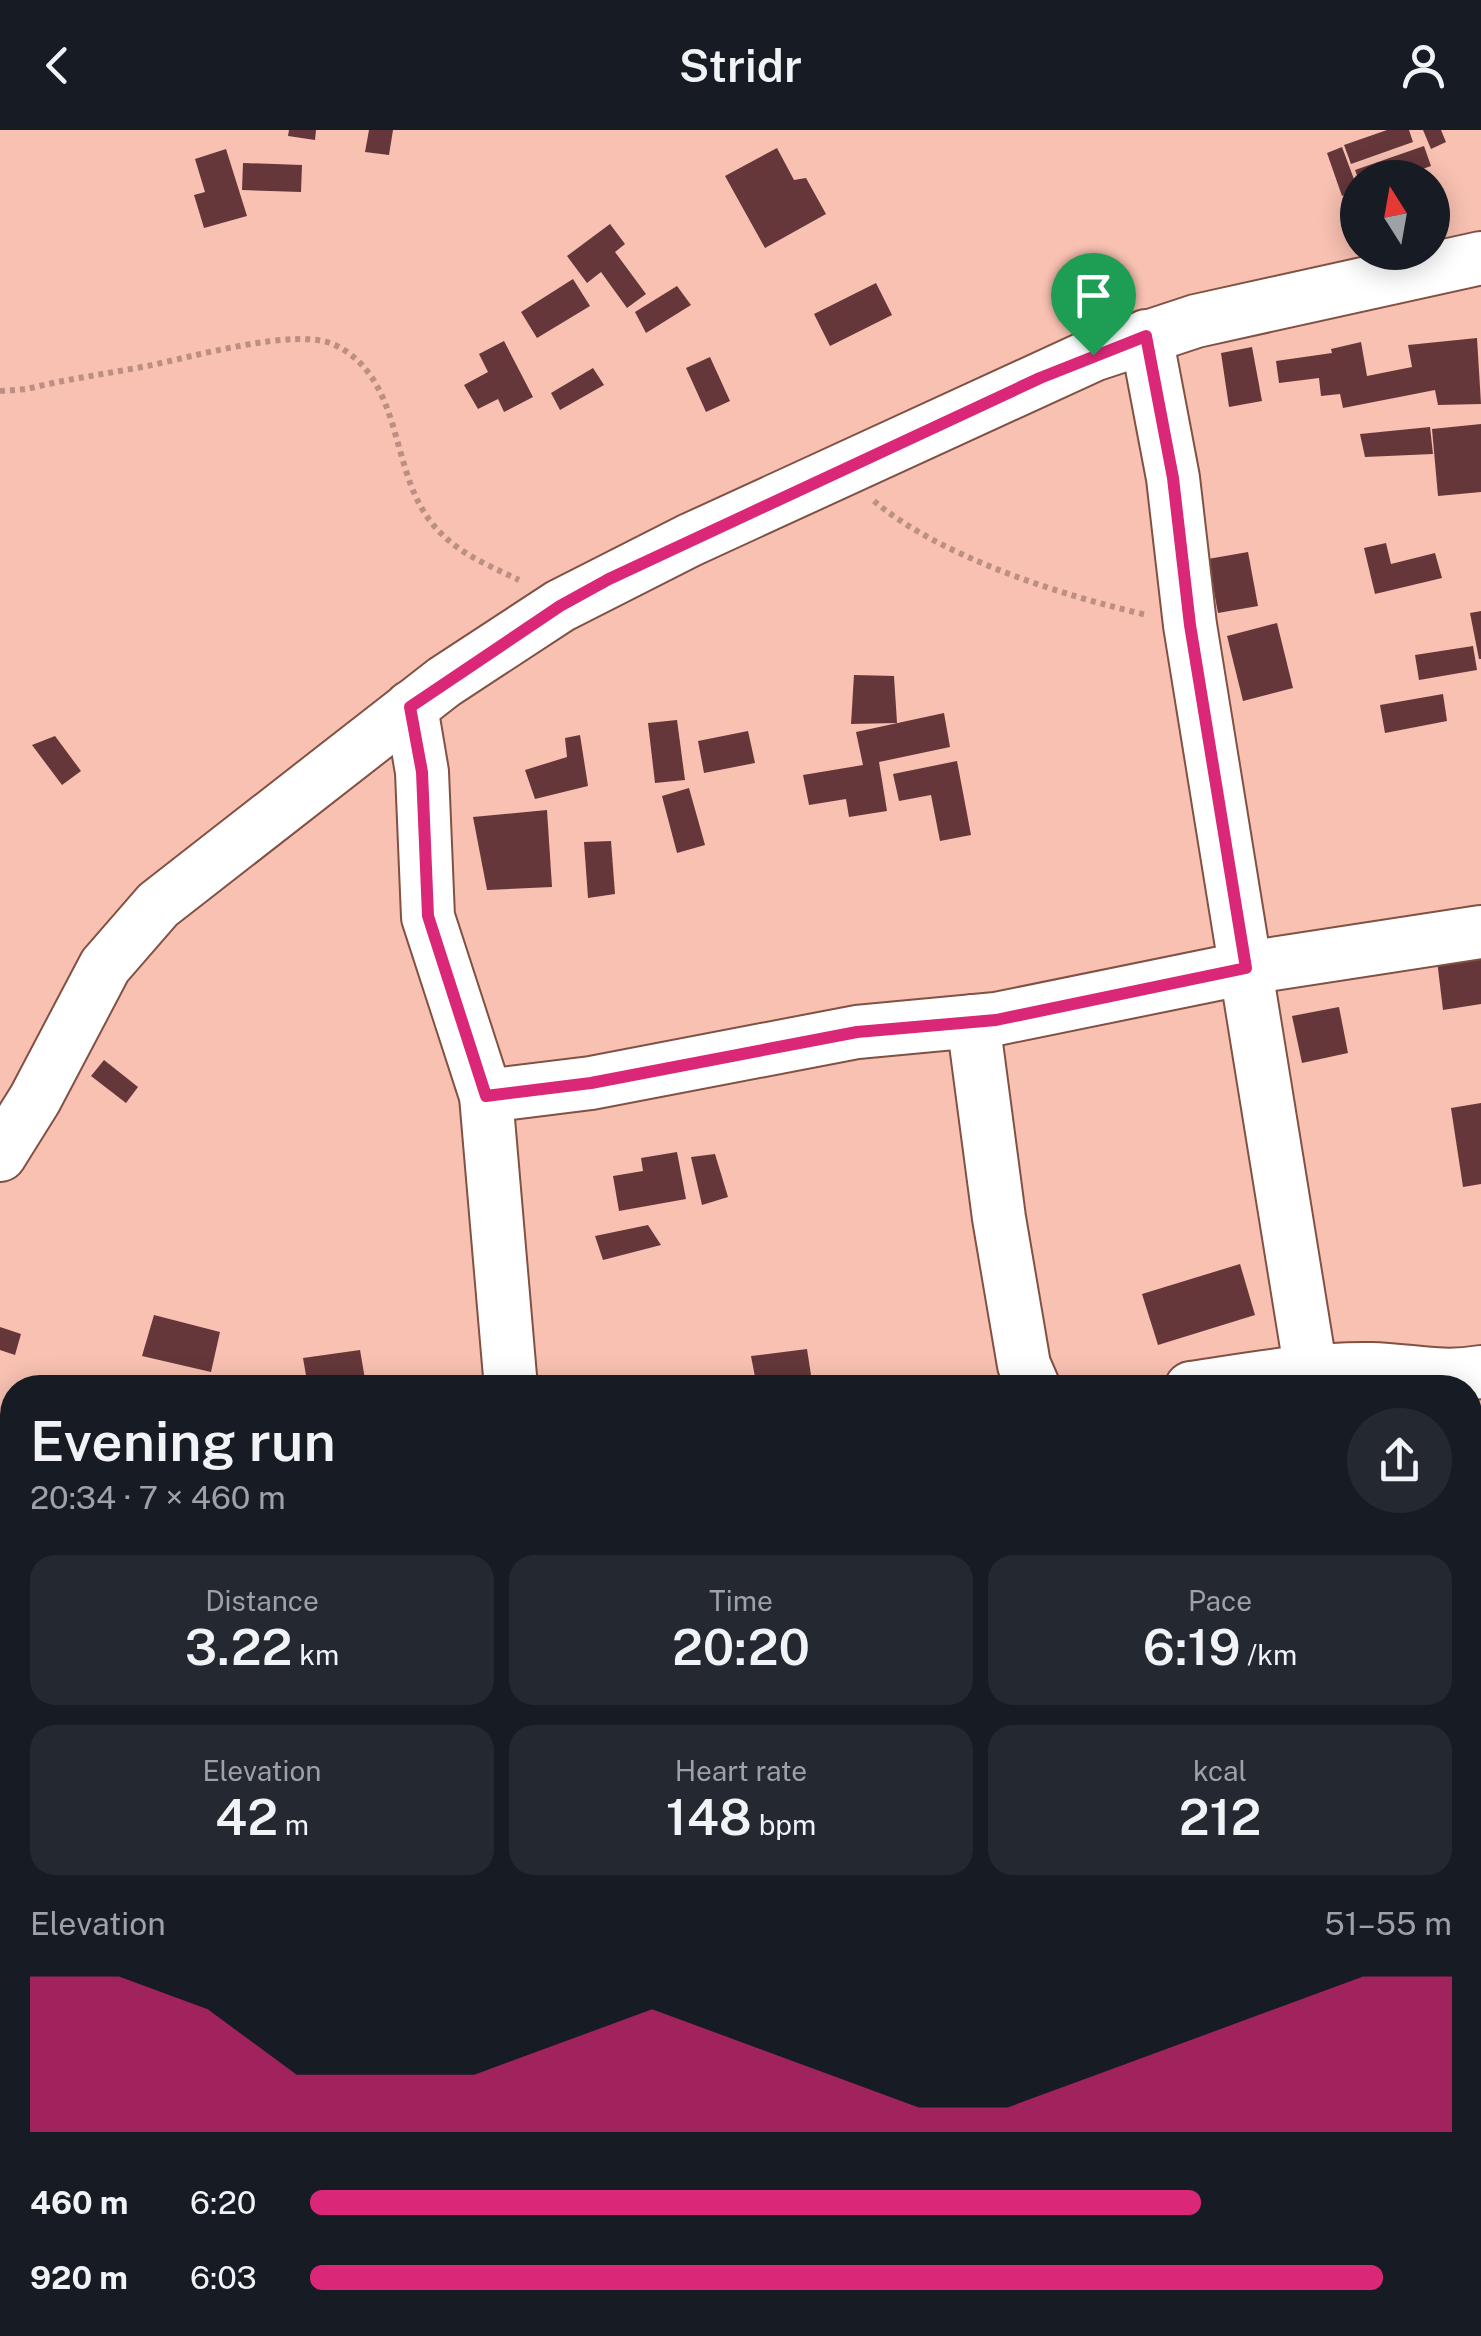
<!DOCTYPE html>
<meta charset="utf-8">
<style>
body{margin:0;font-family:"Public Sans",sans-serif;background:#242831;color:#f1f3f6;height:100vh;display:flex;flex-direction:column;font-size:38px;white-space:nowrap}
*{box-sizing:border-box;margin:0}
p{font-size:32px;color:#9ea1a6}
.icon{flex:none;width:55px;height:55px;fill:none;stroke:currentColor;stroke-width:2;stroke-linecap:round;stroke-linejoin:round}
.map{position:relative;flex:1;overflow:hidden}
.panel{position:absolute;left:0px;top:1245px;width:1482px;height:962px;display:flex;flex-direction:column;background:#171b24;border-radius:40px 40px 0 0;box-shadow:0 5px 25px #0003}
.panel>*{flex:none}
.needle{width:65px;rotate:349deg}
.tools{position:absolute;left:1340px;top:30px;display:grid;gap:20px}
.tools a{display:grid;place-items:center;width:110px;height:110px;border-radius:50%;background:#171b24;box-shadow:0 5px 25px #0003;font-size:50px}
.pin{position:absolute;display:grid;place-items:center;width:85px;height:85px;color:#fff;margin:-102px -42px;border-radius:50% 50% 50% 0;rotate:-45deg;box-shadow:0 0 10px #0007}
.pin .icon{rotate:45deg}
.round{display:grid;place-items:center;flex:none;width:105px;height:105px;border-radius:52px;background:#242831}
.summary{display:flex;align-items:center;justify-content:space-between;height:170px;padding:0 30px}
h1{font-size:55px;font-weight:600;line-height:75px}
.figures{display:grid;grid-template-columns:repeat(3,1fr);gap:15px;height:170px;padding:10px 30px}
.figures div{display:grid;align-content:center;border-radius:25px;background:#242831;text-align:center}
.figures b{font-size:50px;font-weight:600}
.figures small{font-size:28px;font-weight:400}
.figures p{font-size:28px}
.chart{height:280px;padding:20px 30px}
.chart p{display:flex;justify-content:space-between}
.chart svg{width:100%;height:180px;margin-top:10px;fill:#db2777;opacity:.7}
ul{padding:0 30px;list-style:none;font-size:32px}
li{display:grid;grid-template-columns:160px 120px 1fr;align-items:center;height:75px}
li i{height:25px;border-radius:12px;background:#db2777}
header{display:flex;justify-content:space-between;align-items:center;height:130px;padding:0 30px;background:#171b24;font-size:45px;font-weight:600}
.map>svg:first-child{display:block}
</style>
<header><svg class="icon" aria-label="back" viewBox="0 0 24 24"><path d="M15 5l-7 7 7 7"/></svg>Stridr<svg class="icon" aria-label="person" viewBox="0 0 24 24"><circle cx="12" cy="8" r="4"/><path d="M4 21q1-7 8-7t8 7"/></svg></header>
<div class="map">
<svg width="1481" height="2206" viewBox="0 0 1481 2206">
<rect width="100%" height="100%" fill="#f8c1b2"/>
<g fill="#65373a">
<path d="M289,0h27l-1,10 -27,-4z"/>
<path d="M369,0h24l-4,25 -24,-3z"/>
<path d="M1387,0h22l4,12 -62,22 -7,-19z"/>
<path d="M1423,0h18l5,12 -15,7z"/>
<path d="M1424,16l7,20 -34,12h-39l-3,-8z"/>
<path d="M1342,17l16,43 -16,6 -15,-43z"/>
<path d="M777,18l17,32 12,-2 20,36 -61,34 -40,-72z"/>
<path d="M226,19l21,67 -43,12 -10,-33 11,-3 -10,-33z"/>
<path d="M243,33l59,2 -1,27 -59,-2z"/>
<path d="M610,94l15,20 -10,8 31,42 -19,14 -26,-36 -14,11 -20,-27z"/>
<path d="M573,149l17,27 -53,32 -16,-26z"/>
<path d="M876,153l16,32 -62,31 -16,-32z"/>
<path d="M677,156l14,19 -45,28 -11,-21z"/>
<path d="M1477,208l4,66 -43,1 -3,-15 -92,18 -3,-14 -19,2 -2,-18 -40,5 -3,-22 56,-8 -1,-4 30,-7 6,34 45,-9 -4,-22z"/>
<path d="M504,211l29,56 -29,15 -6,-13 -20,10 -14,-24 24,-13 -9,-18z"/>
<path d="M1252,217l10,54 -33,6 -8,-54z"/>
<path d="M710,227l20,44 -24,11 -20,-44z"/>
<path d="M593,238l11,17 -44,25 -9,-17z"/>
<path d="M1481,294v68l-43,4 -6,-67z"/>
<path d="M1430,297l3,27 -68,3 -5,-23z"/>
<path d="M1386,413l5,21 44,-11 7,25 -67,16 -11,-46z"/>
<path d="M1248,422l10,54 -40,7 -10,-54z"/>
<path d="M1481,481v48h-2l-9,-46z"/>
<path d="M1277,493l16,65 -50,13 -16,-65z"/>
<path d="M1473,516l4,24 -58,10 -4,-25z"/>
<path d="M854,545l40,1 3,47 -46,1z"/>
<path d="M1443,564l4,27 -62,12 -5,-28z"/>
<path d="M944,583l6,34 -71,15 8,49 -38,6 -3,-18 -37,6 -6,-30 60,-10 -7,-33z"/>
<path d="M677,590l8,60 -30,3 -7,-60z"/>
<path d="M748,601l7,32 -51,10 -6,-32z"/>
<path d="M580,605l8,51 -53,13 -10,-29 42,-13 -2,-19z"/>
<path d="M55,606l26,35 -19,14 -30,-40z"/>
<path d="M957,631l14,74 -31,6 -9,-46 -32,6 -6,-27z"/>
<path d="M689,658l16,57 -28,8 -15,-57z"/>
<path d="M547,680l5,77 -65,3 -14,-73z"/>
<path d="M611,711l4,53 -27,4 -4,-56z"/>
<path d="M1481,816v58l-38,6 -7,-58z"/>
<path d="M1339,877l9,46 -46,10 -10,-47z"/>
<path d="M104,930l34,27 -12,16 -35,-27z"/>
<path d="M1481,973v81l-18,3 -12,-79z"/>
<path d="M677,1022l9,47 -67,12 -6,-35 30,-5 -2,-13z"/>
<path d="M715,1024l13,43 -26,8 -11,-48z"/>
<path d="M648,1095l13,20 -58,15 -8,-24z"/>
<path d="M1240,1134l15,51 -97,30 -16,-51z"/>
<path d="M154,1185l66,17 -9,40 -69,-16z"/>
<path d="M0,1197l21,7 -6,21 -15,-5z"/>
<path d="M807,1219l4,26 -55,7 -5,-26z"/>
<path d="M360,1220l5,29 -57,8 -5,-29z"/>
<path d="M1481,1303v28l-8,1 3,20 -6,1v-48z"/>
<path d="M1481,1846v57l-11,1v-57z"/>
<path d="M1,2113l11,2v44l-12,-3z"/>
<path d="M0,2189h12v6h44v11h-56z"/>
<path d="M392,2195h51l2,11h-60l8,-3z"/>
</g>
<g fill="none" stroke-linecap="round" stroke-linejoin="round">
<defs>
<g id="minor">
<path d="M1146,206l27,142 17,147 121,747"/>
<path d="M411,577l11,65 6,145 58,179 25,292"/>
<path d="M973,891l26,197 25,147 10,23"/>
<path d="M486,966l105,-13 266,-51 139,-13 250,-51 235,-36"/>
<path d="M0,1025l35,-56 70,-133 53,-61 286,-223 116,-76 130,-66 403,-185 103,-34 285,-63"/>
<path d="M1191,1258c59,-9 120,-20 180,-19 41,1 68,10 110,3"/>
<path d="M0,1327l12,2"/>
<path d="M1470,1675l11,-1"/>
<path d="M0,1941l12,-87"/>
<path d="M0,2046l12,-6"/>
<path d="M1470,2145l11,-2"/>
<path d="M883,2206l2,-11"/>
<path d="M1065,2206l113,-11"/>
</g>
</defs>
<use href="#minor" stroke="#805144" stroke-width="56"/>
<g stroke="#bc8f83" stroke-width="6" stroke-dasharray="5 5" stroke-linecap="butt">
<path d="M0,261l27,-2c39,-10 79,-15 120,-23 42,-8 150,-40 188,-21 69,34 54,124 96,177 23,30 55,42 88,58"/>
<path d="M874,371c66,56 189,95 273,114"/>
</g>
<use href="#minor" stroke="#fff" stroke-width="52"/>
</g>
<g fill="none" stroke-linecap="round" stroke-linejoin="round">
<defs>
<path id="route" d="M1146,206l27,142 17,147 56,343 -250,52 -139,12 -266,51 -105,13 -58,-180 -6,-144 -12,-65 150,-101 49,-27 431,-201z"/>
</defs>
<use href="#route" stroke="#fff" stroke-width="20"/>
<use href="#route" stroke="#db2777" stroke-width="12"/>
</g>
</svg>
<div class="tools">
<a><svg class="needle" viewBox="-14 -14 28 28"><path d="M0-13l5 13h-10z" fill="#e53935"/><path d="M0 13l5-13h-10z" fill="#9ea1a6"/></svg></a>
</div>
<div class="pin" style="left:1093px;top:225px;background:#1e9e55"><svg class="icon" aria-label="arrive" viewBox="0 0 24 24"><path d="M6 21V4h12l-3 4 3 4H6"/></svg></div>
<section class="panel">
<div class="summary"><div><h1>Evening run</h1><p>20:34 · 7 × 460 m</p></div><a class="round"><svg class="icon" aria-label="share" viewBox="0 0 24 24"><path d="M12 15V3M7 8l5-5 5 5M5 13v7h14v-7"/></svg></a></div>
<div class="figures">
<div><p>Distance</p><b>3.22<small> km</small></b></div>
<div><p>Time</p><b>20:20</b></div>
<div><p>Pace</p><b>6:19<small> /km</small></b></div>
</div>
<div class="figures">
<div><p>Elevation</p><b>42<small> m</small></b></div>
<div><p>Heart rate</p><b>148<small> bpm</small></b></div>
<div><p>kcal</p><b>212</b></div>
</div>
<div class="chart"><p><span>Elevation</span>51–55 m</p>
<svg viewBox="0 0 160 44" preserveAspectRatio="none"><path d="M0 44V6L10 6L20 14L30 30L40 30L50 30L60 22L70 14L80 22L90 30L100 38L110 38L120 30L130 22L140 14L150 6L160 6V44z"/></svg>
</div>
<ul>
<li><b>460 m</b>6:20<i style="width:78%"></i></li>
<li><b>920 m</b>6:03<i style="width:94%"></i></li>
</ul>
</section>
</div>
